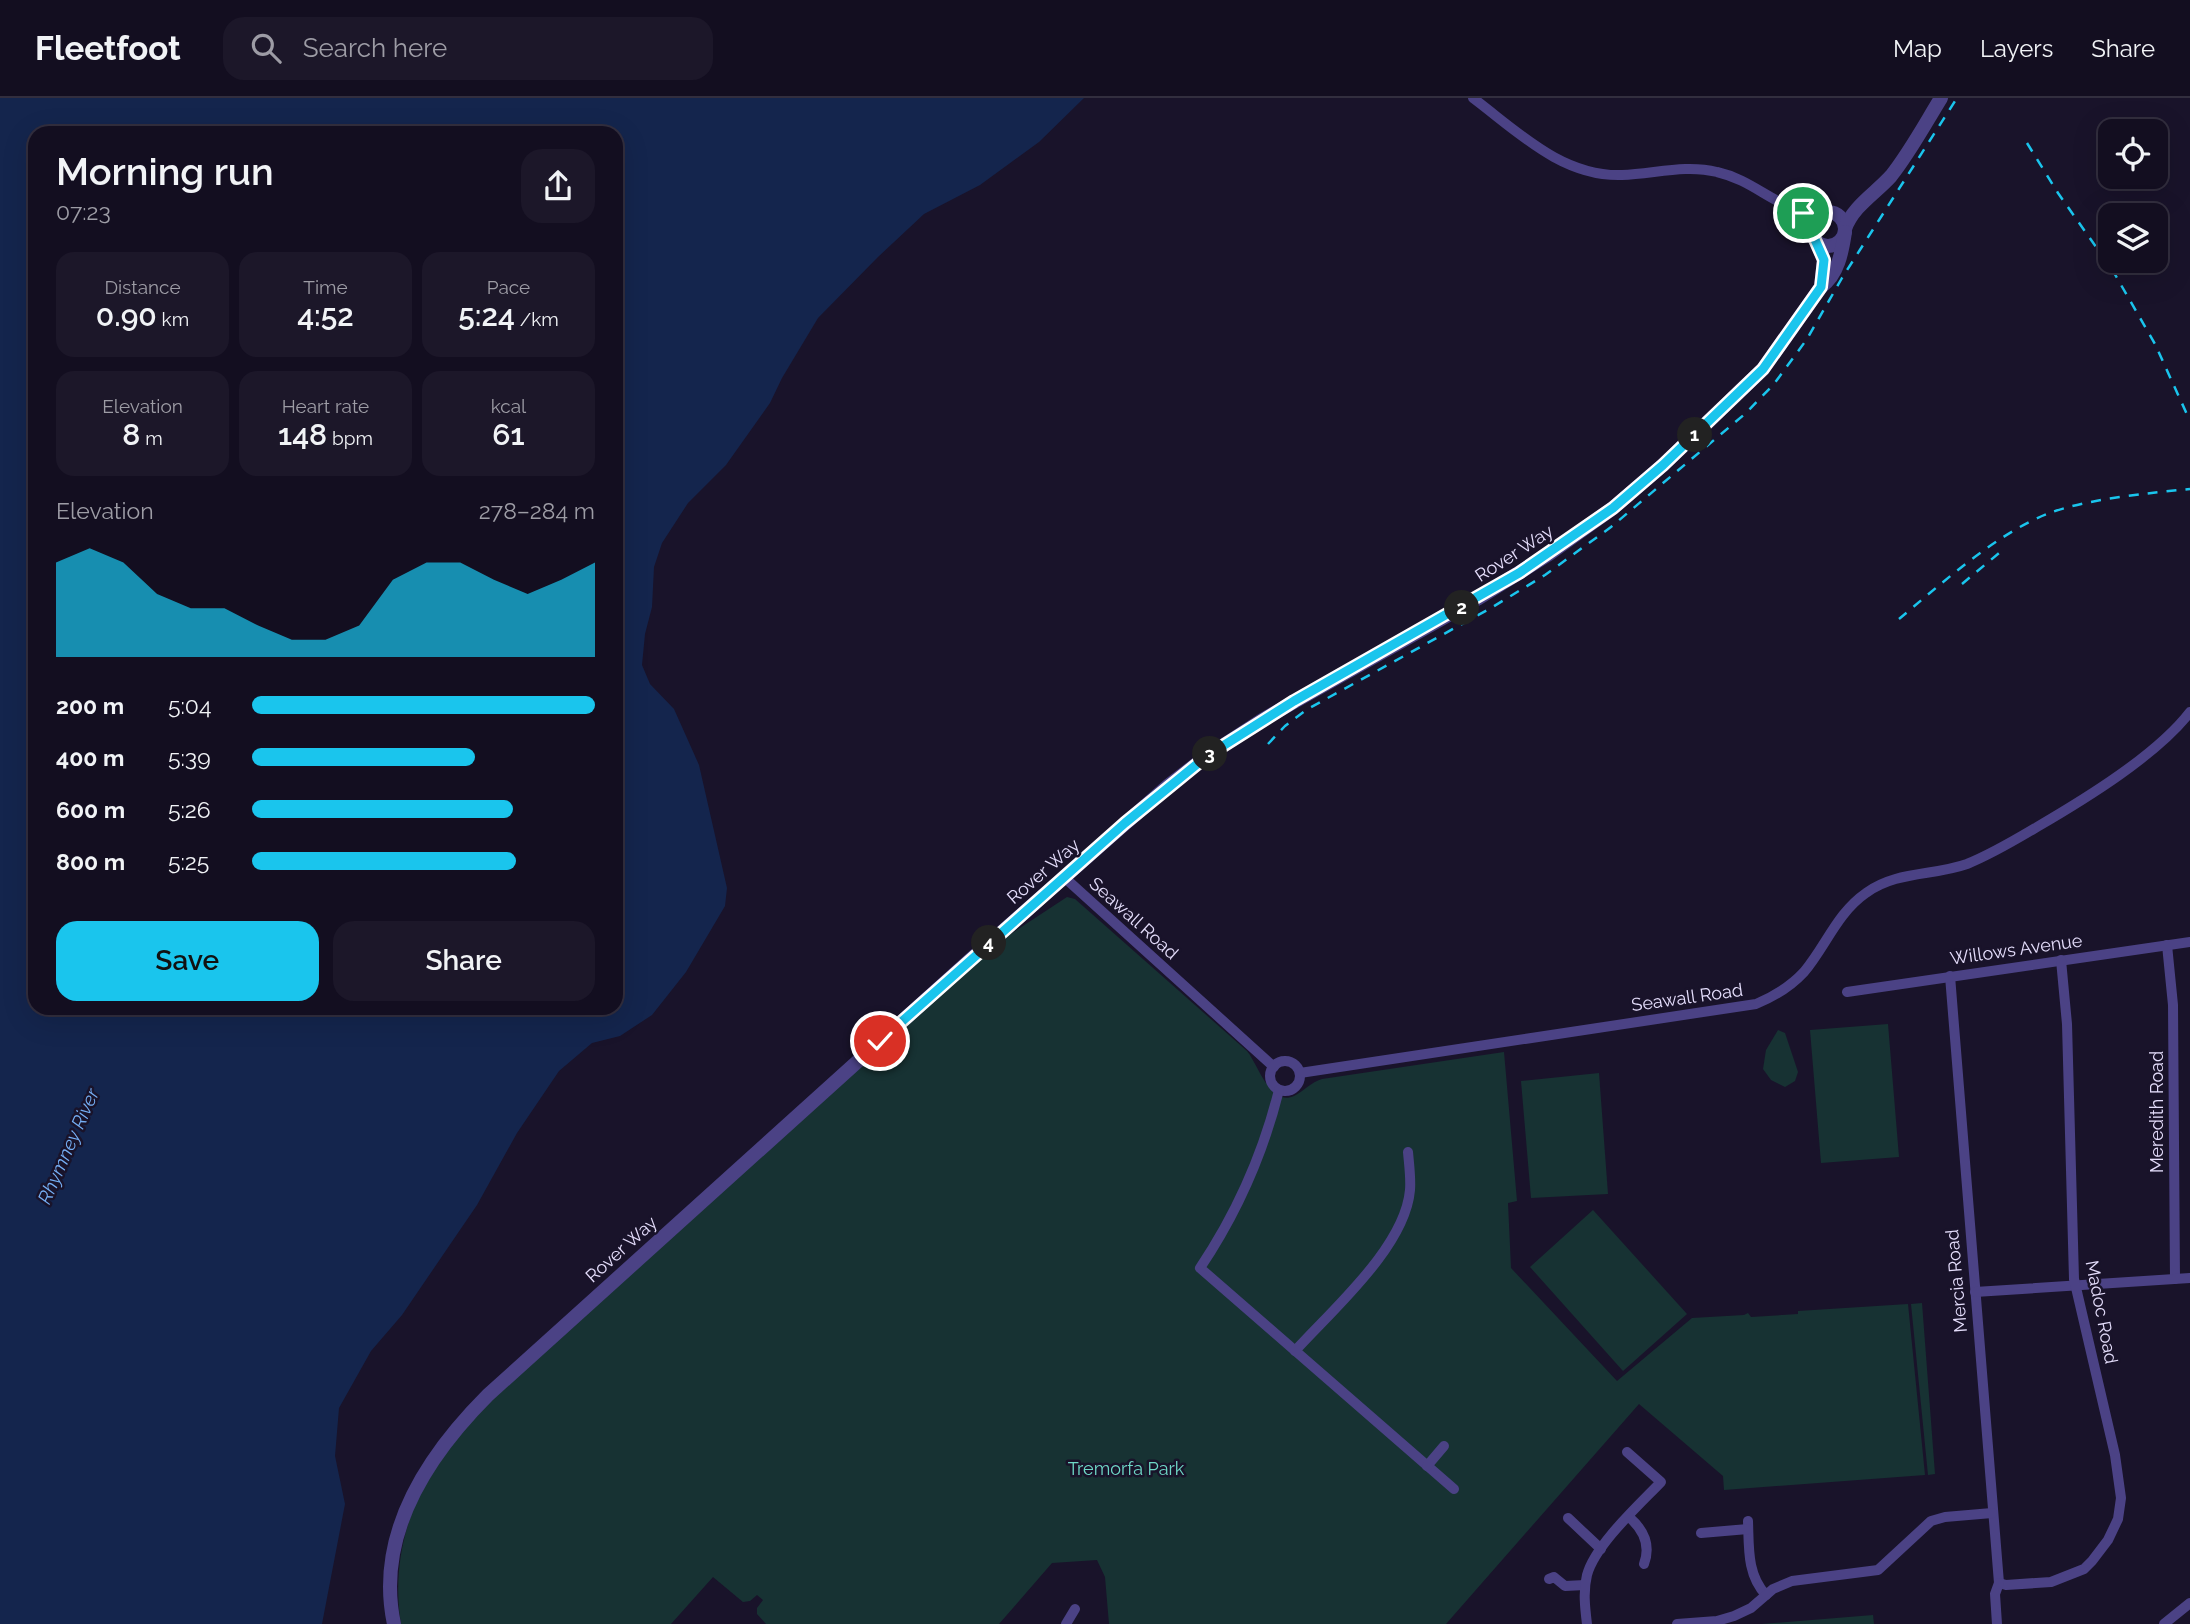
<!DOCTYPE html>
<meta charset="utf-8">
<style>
body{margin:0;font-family:Raleway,sans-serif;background:#1c1729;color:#f1f3f6;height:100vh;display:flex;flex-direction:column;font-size:26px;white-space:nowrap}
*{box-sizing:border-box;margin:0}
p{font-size:23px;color:#9d9ca5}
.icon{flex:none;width:38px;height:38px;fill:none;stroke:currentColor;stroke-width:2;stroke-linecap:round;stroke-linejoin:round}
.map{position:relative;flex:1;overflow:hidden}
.panel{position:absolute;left:28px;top:28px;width:595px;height:889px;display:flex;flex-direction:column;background:#130e20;border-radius:21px;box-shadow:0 7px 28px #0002,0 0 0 2px #322e3e}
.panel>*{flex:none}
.buttons{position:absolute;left:2098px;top:21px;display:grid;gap:14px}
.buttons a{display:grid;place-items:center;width:70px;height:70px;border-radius:14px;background:#130e20;box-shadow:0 7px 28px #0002,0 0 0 2px #322e3e;font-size:35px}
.pin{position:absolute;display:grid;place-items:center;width:60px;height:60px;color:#fff;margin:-30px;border:4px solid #fff;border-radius:50%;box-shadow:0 2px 7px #0007}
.km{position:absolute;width:35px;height:35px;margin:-18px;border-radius:50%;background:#222;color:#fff;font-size:19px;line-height:35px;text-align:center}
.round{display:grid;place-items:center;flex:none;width:74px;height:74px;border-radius:21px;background:#1c1729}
.summary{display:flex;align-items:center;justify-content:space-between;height:119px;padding:0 28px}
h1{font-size:38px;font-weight:600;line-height:52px}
.metrics{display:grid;grid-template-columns:repeat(3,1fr);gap:10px;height:119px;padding:7px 28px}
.metrics div{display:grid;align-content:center;border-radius:18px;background:#1c1729;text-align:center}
.metrics b{font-size:30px;font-weight:600}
.metrics small{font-size:19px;font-weight:400}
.metrics p{font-size:19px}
.chart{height:196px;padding:14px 28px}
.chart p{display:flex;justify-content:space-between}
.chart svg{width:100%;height:126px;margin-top:7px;fill:#1ac5ed;opacity:.7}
.button{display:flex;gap:14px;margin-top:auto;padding:14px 28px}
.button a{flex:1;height:80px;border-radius:21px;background:#1ac5ed;color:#111;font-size:28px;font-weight:600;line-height:80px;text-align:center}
.button a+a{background:#1c1729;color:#f1f3f6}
ul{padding:0 28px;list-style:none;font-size:23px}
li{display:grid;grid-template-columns:112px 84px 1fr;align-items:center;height:52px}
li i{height:18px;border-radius:9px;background:#1ac5ed}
header{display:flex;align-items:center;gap:42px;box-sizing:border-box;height:98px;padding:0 35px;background:#130e20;border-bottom:2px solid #322e3e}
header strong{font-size:33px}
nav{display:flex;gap:38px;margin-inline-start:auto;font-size:24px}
.search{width:490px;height:63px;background:#1c1729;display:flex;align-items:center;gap:18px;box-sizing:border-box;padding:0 24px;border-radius:21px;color:#9d9ca5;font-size:26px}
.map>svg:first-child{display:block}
</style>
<header>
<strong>Fleetfoot</strong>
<div class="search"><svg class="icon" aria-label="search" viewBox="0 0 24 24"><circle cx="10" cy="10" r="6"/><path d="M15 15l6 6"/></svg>Search here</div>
<nav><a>Map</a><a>Layers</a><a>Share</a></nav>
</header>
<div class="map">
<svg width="2190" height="1526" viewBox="0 0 2190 1526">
<rect width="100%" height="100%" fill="#19132a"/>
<g fill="#173233">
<path d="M1067,799l8,2 172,152c11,13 23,56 47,45 10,-5 17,-14 28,-17l182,-27 13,149 -9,2 3,65 106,113 75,-63 52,-3 4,-2 3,4 47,-3v-3l110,-7 17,171 -201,15 -1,-14 -84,-72 -193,220h-337l-4,-47 -8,-17 -45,3 -53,61h-233l-9,-10v-6l6,-8 -6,-5 -7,6 -7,1 -30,-25 -42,47h-270c-11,-67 11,-135 55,-186 16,-18 33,-34 49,-51l498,-448z"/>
<path d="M1888,926l11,133 -78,6 -11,-133z"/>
<path d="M1778,932l7,3 13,39 -3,9 -10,6 -14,-7 -8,-11 3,-19z"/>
<path d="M1599,975l9,121 -77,4 -10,-117z"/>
<path d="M1593,1112l94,104 -64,57 -93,-104z"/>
<path d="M1922,1205l13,171 -7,1 -17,-171z"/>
<path d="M1873,1517l1,9h-113z"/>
</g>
<path fill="#14254d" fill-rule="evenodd" d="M0,0h1084l-45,44 -59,43 -56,29 -46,43 -60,61 -36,60 -12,25 -44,62 -38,38 -26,40 -8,24 -2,40 -7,27 -3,31 8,19 24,25 25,56 28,123 -2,18 -39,66 -34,43 -32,21 -28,7 -33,28 -42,62 -40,72 -75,110 -31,36 -32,57 -4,48 10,48 -23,120h-322zM35,35h581v875h-581z"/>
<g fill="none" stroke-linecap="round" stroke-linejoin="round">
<g stroke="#4b4285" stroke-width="10">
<path d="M1473,0c44,33 89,79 149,77 32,-1 63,-11 95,-3 40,9 59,38 103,43"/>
<path d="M1785,111l29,28"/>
<path d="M1065,780l209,189"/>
<path d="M2167,847l6,60 2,274"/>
<path d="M1950,878l49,607"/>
<path d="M1847,894l343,-50"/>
<circle cx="1285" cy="978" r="15"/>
<path d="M1300,975l456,-69c17,-7 35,-18 48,-32 22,-26 33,-59 62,-79 30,-22 67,-17 101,-29 25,-10 48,-24 70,-37 48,-28 120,-72 153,-115"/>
<path d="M1279,992c-16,64 -42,123 -79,178l254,221"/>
<path d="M1975,1194l215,-14"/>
<path d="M1295,1253c38,-42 110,-104 115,-161 1,-12 -1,-26 -2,-38"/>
<path d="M1427,1368l17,-20"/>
<path d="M1629,1419c15,13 22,28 15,47"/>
<path d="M1568,1420l33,31"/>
<path d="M1748,1423c1,27 -1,54 18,74"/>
<path d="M1701,1435l47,-4"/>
<path d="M1549,1481l5,-2 11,9 20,-1"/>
<path d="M1999,1485l7,2 45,-3 33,-13 8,-8 16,-21 10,-21 3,-21 -6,-43 -41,-176 -7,-255 -6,-64"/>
<path d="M1066,1526l9,-15"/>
<path d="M1587,1526c-2,-16 -4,-33 0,-49 8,-30 52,-70 74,-93l-34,-30"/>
<path d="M1677,1526l40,-3 17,-5 17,-8 22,-19 19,-8 86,-11 53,-49 14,-4 47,-4"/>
<path d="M1997,1526l-2,-30 4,-11"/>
<path d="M2164,1526l26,-21"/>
</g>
<g stroke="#4b4285" stroke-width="14">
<circle cx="1828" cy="131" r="17"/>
<path d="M1845,131c8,-23 31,-36 46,-53 19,-24 34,-52 50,-78"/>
<path d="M1817,144l7,18 -3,27"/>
<path d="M394,1526c-19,-89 34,-169 94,-229l482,-435 199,-175 38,-29 55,-36 215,-121 72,-45 64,-46 50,-43 100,-96 58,-82c17,-12 21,-35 24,-55"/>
</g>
<g stroke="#1ac5ed" stroke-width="2.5" stroke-dasharray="10 9" stroke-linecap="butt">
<path d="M2027,45l31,50 55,78 42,73 35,77"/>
<path d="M1962,486l43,-36"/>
<path d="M1899,521c42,-35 97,-85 148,-105 38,-15 102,-21 143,-25"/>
<path d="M1268,646l17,-18 21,-16 185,-102 54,-33 66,-48 135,-114 28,-29 33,-45 35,-61 115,-180"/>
</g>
</g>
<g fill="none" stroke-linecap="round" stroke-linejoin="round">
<defs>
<path id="route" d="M880,943l245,-218 82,-67 87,-55 225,-128 94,-65 50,-43 100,-96 58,-82 3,-27 -12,-27 1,-11 7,-7 -17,-2"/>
</defs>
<use href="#route" stroke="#fff" stroke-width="14"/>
<use href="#route" stroke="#1ac5ed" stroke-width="9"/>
</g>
<g text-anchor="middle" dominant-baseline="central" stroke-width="5" stroke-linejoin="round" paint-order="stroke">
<g font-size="18" fill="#e5defc" stroke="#19132a">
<text transform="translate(1514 455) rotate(-33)">Rover Way</text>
<text transform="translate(1043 773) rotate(-41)">Rover Way</text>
<text transform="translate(1134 820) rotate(42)">Seawall Road</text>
<text transform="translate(2016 851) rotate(-8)">Willows Avenue</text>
<text transform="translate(1687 899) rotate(-8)">Seawall Road</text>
<text transform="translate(2156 1014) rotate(-90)">Meredith Road</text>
<text transform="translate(621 1151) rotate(-42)">Rover Way</text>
<text transform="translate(1956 1183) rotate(-95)">Mercia Road</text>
<text transform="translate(2102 1214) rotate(79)">Madoc Road</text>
</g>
<g font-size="18" fill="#6fd8c7" stroke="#19132a">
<text x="1126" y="1370">Tremorfa Park</text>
</g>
<g font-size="19" font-style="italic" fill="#75aef4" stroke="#19132a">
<text transform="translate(68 1048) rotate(-66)">Rhymney River</text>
</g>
</g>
</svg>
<div class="buttons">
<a><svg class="icon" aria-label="locate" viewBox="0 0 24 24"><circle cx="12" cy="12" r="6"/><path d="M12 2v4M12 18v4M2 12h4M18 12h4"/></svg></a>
<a><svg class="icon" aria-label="layers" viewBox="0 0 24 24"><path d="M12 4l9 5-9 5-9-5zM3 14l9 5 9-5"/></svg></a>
</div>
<div class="pin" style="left:1803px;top:115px;background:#1e9e55"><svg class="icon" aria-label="arrive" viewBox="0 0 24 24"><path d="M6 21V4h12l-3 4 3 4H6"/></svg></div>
<div class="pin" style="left:880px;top:943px;background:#d93025"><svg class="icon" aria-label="check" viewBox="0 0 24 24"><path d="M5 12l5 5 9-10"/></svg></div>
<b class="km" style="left:1695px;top:337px">1</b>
<b class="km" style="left:1462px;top:510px">2</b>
<b class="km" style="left:1210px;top:656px">3</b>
<b class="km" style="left:989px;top:845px">4</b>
<section class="panel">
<div class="summary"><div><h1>Morning run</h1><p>07:23</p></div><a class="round"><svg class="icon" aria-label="share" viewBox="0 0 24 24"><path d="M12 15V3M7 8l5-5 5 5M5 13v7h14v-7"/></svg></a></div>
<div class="metrics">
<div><p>Distance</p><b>0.90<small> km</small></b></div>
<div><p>Time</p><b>4:52</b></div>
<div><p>Pace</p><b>5:24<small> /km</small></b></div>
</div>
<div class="metrics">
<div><p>Elevation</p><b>8<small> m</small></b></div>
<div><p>Heart rate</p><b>148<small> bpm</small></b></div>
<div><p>kcal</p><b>61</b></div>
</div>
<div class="chart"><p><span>Elevation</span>278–284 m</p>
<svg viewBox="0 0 160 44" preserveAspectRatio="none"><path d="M0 44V11L10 6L20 11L30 22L40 27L50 27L60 33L70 38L80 38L90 33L100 17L110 11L120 11L130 17L140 22L150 17L160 11V44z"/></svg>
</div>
<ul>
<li><b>200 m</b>5:04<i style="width:100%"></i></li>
<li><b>400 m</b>5:39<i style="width:65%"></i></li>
<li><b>600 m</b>5:26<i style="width:76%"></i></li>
<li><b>800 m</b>5:25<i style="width:77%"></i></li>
</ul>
<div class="button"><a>Save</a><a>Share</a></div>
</section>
</div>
